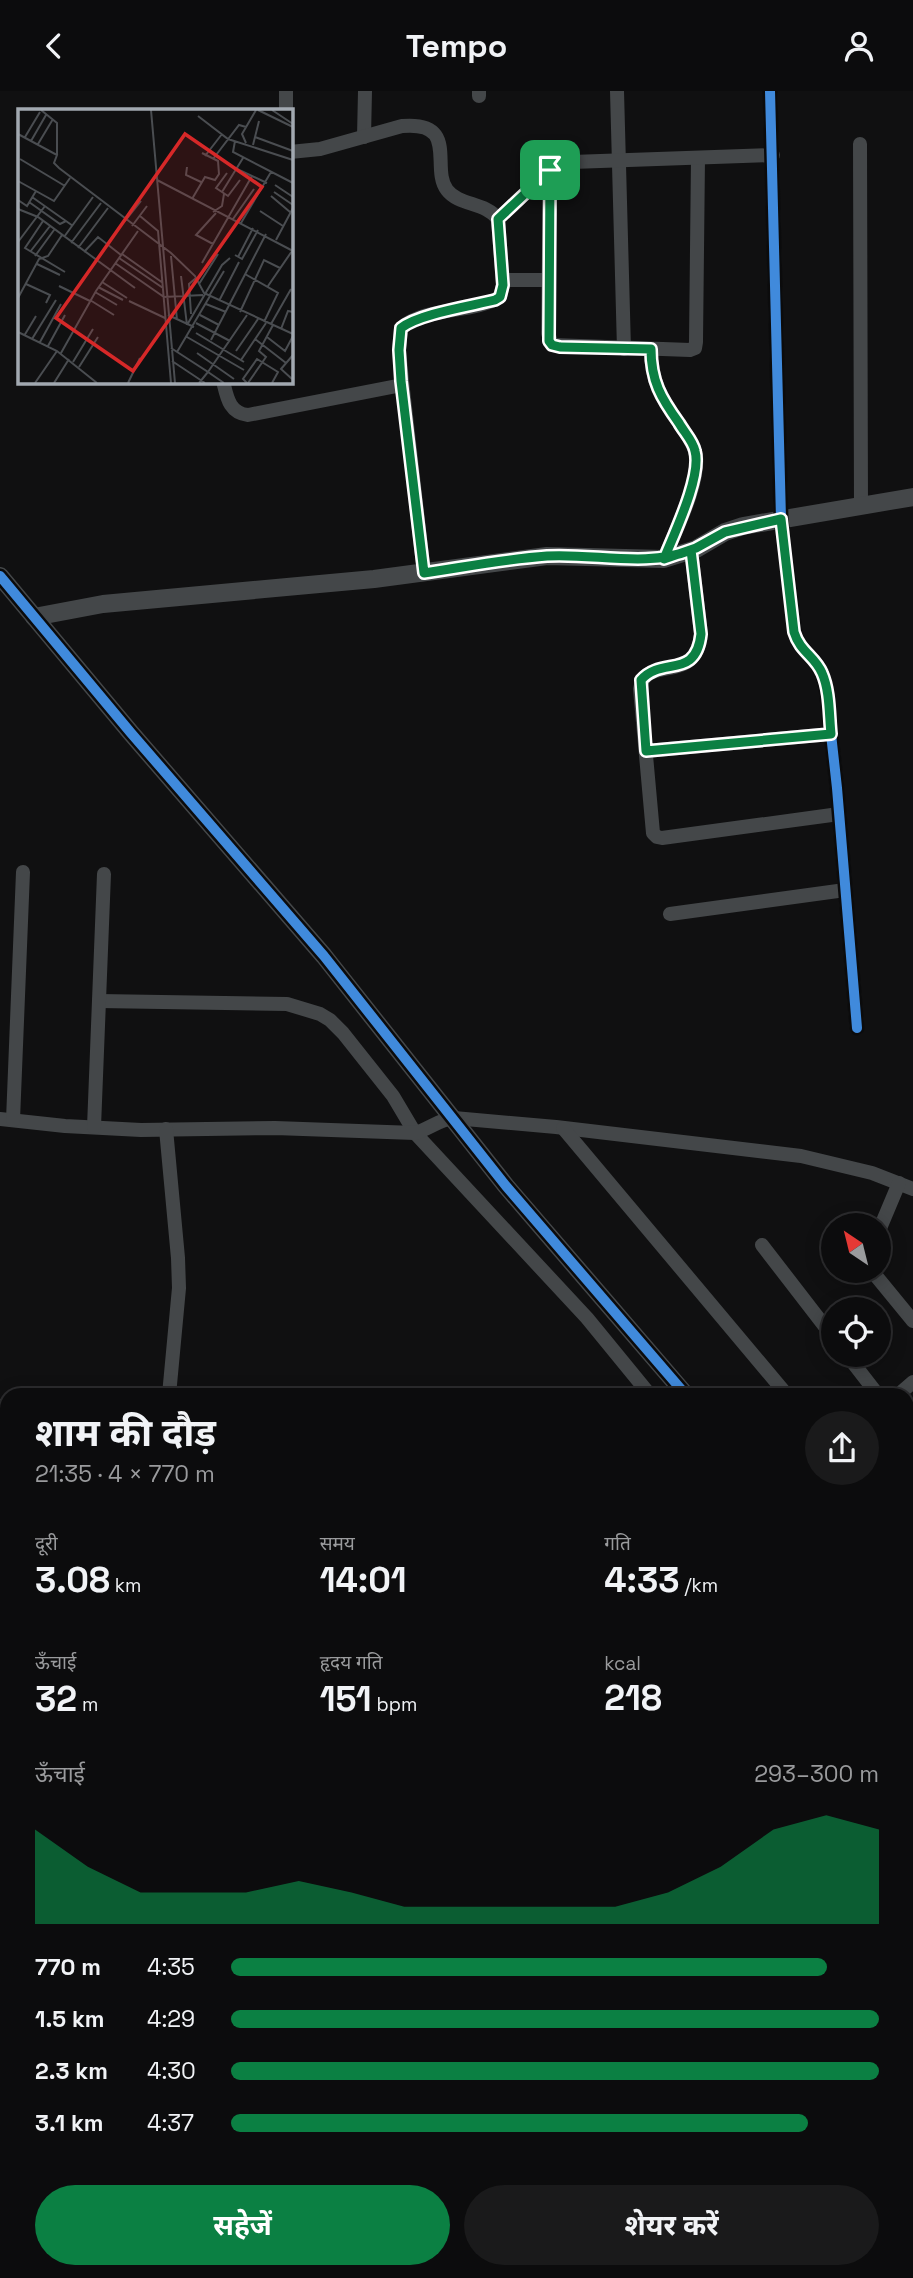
<!DOCTYPE html>
<html lang="hi">
<meta charset="utf-8">
<style>
body{margin:0;font-family:"Space Grotesk","Noto Sans Devanagari",sans-serif;background:#1a1a1b;color:#f1f3f6;height:100vh;display:flex;flex-direction:column;font-size:26px;white-space:nowrap}
*{box-sizing:border-box;margin:0}
p{font-size:23px;color:#9a9b9d}
.icon{flex:none;width:38px;height:38px;fill:none;stroke:currentColor;stroke-width:2;stroke-linecap:round;stroke-linejoin:round}
.map{position:relative;flex:1;overflow:hidden}
.drawer{position:absolute;left:0px;top:1297px;width:914px;height:891px;display:flex;flex-direction:column;background:#0c0c0d;border-radius:21px 21px 0 0;box-shadow:0 4px 18px #0003,0 0 0 2px #2c2c2e}
.drawer>*{flex:none}
.needle{width:46px;rotate:325deg}
.controls{position:absolute;left:821px;top:1122px;display:grid;gap:14px}
.controls a{display:grid;place-items:center;width:70px;height:70px;border-radius:50%;background:#0c0c0d;box-shadow:0 4px 18px #0003,0 0 0 2px #2c2c2e;font-size:35px}
.pin{position:absolute;display:grid;place-items:center;width:60px;height:60px;color:#fff;margin:-30px;border-radius:14px;box-shadow:0 4px 10px #0006}
.round{display:grid;place-items:center;flex:none;width:74px;height:74px;border-radius:37px;background:#1a1a1b}
.headline{display:flex;align-items:center;justify-content:space-between;height:119px;padding:0 35px}
h1{font-size:38px;font-weight:700;line-height:52px}
.figures{display:grid;grid-template-columns:repeat(3,1fr);gap:10px;height:119px;padding:7px 35px}
.figures div{display:grid;align-content:center}
.figures b{font-size:35px;font-weight:700}
.figures small{font-size:19px;font-weight:400}
.figures p{font-size:19px}
.chart{height:196px;padding:14px 35px}
.chart p{display:flex;justify-content:space-between}
.chart svg{width:100%;height:126px;margin-top:7px;fill:#0b8043;opacity:.7}
.primary-button{display:flex;gap:14px;margin-top:auto;padding:14px 35px}
.primary-button a{flex:1;height:80px;border-radius:42px;background:#0b8043;color:#fff;font-size:28px;font-weight:700;line-height:80px;text-align:center}
.primary-button a+a{background:#1a1a1b;color:#f1f3f6}
ul{padding:0 35px;list-style:none;font-size:23px}
li{display:grid;grid-template-columns:112px 84px 1fr;align-items:center;height:52px}
li i{height:18px;border-radius:9px;background:#0b8043}
header{display:flex;justify-content:space-between;align-items:center;height:91px;padding:0 35px;background:#0c0c0d;font-size:32px;font-weight:700}
.map>svg:first-child{display:block}
</style>
<header><svg class="icon" aria-label="back" viewBox="0 0 24 24"><path d="M15 5l-7 7 7 7"/></svg>Tempo<svg class="icon" aria-label="person" viewBox="0 0 24 24"><circle cx="12" cy="8" r="4"/><path d="M4 21q1-7 8-7t8 7"/></svg></header>
<div class="map">
<svg width="913" height="2187" viewBox="0 0 913 2187">
<rect width="100%" height="100%" fill="#101011"/>
<g fill="none" stroke-linecap="round" stroke-linejoin="round">
<g stroke="#444749" stroke-width="14">
<path d="M479,0v5"/>
<path d="M617,0l7,258"/>
<path d="M770,0l11,428 14,113c3,14 10,18 20,29 6,8 9,18 11,28l11,99 20,240"/>
<path d="M286,19v-19"/>
<path d="M364,46l1,-46"/>
<path d="M860,53l1,361"/>
<path d="M290,61l30,-3 82,-23c58,-5 28,42 45,64 12,16 39,12 51,29l5,66 -3,12c-29,17 -73,9 -99,31l-2,22 3,31 22,192"/>
<path d="M550,79l-2,163 4,12 138,5 5,-2 1,-6 2,-184"/>
<path d="M498,128l52,-49 22,-8 201,-7"/>
<path d="M503,189h46"/>
<path d="M651,259c0,31 10,48 28,73 6,10 16,21 17,33 3,30 -21,75 -32,103"/>
<path d="M223,290c4,16 6,32 25,34l154,-30"/>
<path d="M691,459l10,84c-6,53 -56,19 -61,55l13,144 4,4 5,1 177,-24"/>
<path d="M646,660l185,-17"/>
<path d="M670,823l175,-24"/>
<path d="M99,910l188,3 33,10 10,6 13,13 50,63 22,37 172,185 63,77"/>
<path d="M0,1028l65,7 76,4 134,-2 140,5c14,-4 25,-14 39,-15l102,9 245,29 71,17 41,16"/>
<path d="M13,1029l10,-248"/>
<path d="M94,1036l10,-253"/>
<path d="M563,1037l224,267"/>
<path d="M166,1038l12,129 1,30 -10,107"/>
<path d="M878,1142l21,-50"/>
<path d="M762,1154l71,92"/>
<path d="M872,1180l41,50"/>
<path d="M847,1264l31,40"/>
<path d="M898,1304l15,-13"/>
<path d="M0,1315h7"/>
<path d="M906,1337l7,8"/>
<path d="M906,1446l7,7"/>
<path d="M0,1483l7,-81"/>
<path d="M0,1514h7"/>
<path d="M906,1538l7,-1"/>
<path d="M906,1612l7,7"/>
<path d="M0,1896l7,-1"/>
<path d="M906,2077l7,41"/>
<path d="M60,2180l1,7"/>
<path d="M203,2180v7"/>
<path d="M365,2180v7"/>
<path d="M446,2180v7"/>
</g>
<g stroke="#444749" stroke-width="18">
<path d="M0,485l131,157 193,223 182,230 180,209"/>
<path d="M34,526l69,-13 271,-25 173,-23 117,3 32,-10 29,-17 18,-6 170,-29"/>
<path d="M906,1571l7,7"/>
</g>
<defs>
<g id="cycleway">
<path d="M770,0l11,428 14,113c3,14 10,18 20,29 6,8 9,18 11,28l11,99 20,240"/>
<path d="M0,485l131,157 193,223 182,230 180,209"/>
</g>
</defs>
<use href="#cycleway" stroke="#0b0b0c" stroke-width="15"/>
<use href="#cycleway" stroke="#408adc" stroke-width="10"/>
</g>
<g fill="none" stroke-linecap="round" stroke-linejoin="round">
<defs>
<path id="route" d="M550,79l-52,49 5,66 -3,12 -5,3c-24,6 -77,14 -94,28l-2,22 2,31 23,192c41,-6 82,-14 123,-17 48,-3 99,12 144,-6l10,84c-5,46 -39,22 -60,46l5,71 185,-17c-2,-19 -1,-43 -9,-61 -7,-17 -22,-21 -28,-41l-13,-113 -56,13 -29,16 -32,11c10,-25 38,-83 31,-108 -2,-10 -11,-19 -16,-28 -18,-25 -28,-42 -28,-74l-91,-2 -8,-2 -3,-4 1,-171"/>
</defs>
<use href="#route" stroke="#fff" stroke-width="14"/>
<use href="#route" stroke="#0b8043" stroke-width="9"/>
</g>
<g transform="translate(18 18)">
<rect width="275" height="275" fill="#101011"/>
<path fill="none" stroke="#4a4d51" stroke-width="2" d="M23,1l16,13v32M133,1l24,273M240,1l35,17M254,1l21,14M180,7l30,23 65,21M0,25l39,21 -3,8 5,5 112,85 24,23 9,17 89,41M7,28l15,-25M237,28l38,14M13,32l15,-26M217,32l-2,11 60,31M228,34l-4,-9 14,-24M20,35l15,-25M235,36l6,-24M187,47l17,-22M2,50l45,27M195,50l26,-34 7,2M169,58l-1,8 15,7M219,60l30,14M209,64l-11,15 12,8 12,-16M139,71l136,71M0,72l36,20 16,-23M257,76l18,12M204,83l21,-34M256,83l19,13M253,87l19,16M14,88l41,29M174,90l13,-22 10,3 4,-6 -1,-13 -16,-8M0,91l9,6 9,-15M11,93l31,22 6,-3M0,100l20,8 97,71M242,102l23,15M195,103l9,-6 2,-12M122,107l18,15 13,152M215,110l21,-30M25,112l-18,27 40,24M107,112l16,-20M223,114l30,-51M114,117l15,-20M46,128l29,-40M258,131l17,-32M0,133l27,-36M53,134l30,-40M195,135l-17,-9 20,-22M60,139l30,-40M12,143l20,-26M66,143l14,-15 23,18M104,145l41,29M217,146l7,4 16,-29M17,147l19,-26M153,147l6,64M220,148l15,-29M101,149l44,30M97,154l49,34 39,-2M184,154l50,-87M19,155l23,11M227,165l33,19 -14,29M163,167l6,49M84,173l25,16M8,175l24,11 -4,8M181,175l19,-30M41,177l31,15M250,177l24,-35M80,178l25,13M77,183l22,13M191,187l15,-25M0,189l21,-39 9,-3 14,-21M72,191l24,15M111,192l36,17M201,192l20,-39M188,195l20,8M222,203l24,-52 16,8M173,205l-2,-30 7,-6M150,206l26,12M182,206l19,10M178,214l34,18M253,215l20,-35M169,216l35,-60 8,-7M263,220l7,-18 5,1M0,223l39,19 40,32M178,224l48,29M6,227l12,-20M169,228l57,33M249,228l18,14 8,-15M14,230l24,-39M237,230l31,24M193,231l55,-106M22,233l21,-38M30,237l17,-31M153,239l37,24 -9,11M218,242l22,-32M159,243l33,-56M43,244l35,-62 42,-60M179,244l37,26M223,251l25,-37M154,252l33,22M55,253l20,-33M61,258l19,-30M274,270l-11,-10 12,-14M17,274l22,-32M36,274l15,-24M110,274l12,-25M206,274l-16,-11 39,-57M229,274l-4,-4 14,-20 21,13 -6,11M230,274l18,-26 -7,-6 14,-26"/>
<path fill="#d62828" fill-opacity="0.15" stroke="#d62828" stroke-width="3.5" d="M167,25l77,53 -129,184 -77,-53z"/>
<rect width="275" height="275" fill="none" stroke="#a2a9b1" stroke-width="3.5"/>
</g>
</svg>
<div class="controls">
<a><svg class="needle" viewBox="-14 -14 28 28"><path d="M0-13l5 13h-10z" fill="#e53935"/><path d="M0 13l5-13h-10z" fill="#9a9b9d"/></svg></a>
<a><svg class="icon" aria-label="locate" viewBox="0 0 24 24"><circle cx="12" cy="12" r="6"/><path d="M12 2v4M12 18v4M2 12h4M18 12h4"/></svg></a>
</div>
<div class="pin" style="left:550px;top:79px;background:#1e9e55"><svg class="icon" aria-label="arrive" viewBox="0 0 24 24"><path d="M6 21V4h12l-3 4 3 4H6"/></svg></div>
<section class="drawer">
<div class="headline"><div><h1>शाम की दौड़</h1><p>21:35 · 4 × 770 m</p></div><a class="round"><svg class="icon" aria-label="share" viewBox="0 0 24 24"><path d="M12 15V3M7 8l5-5 5 5M5 13v7h14v-7"/></svg></a></div>
<div class="figures">
<div><p>दूरी</p><b>3.08<small> km</small></b></div>
<div><p>समय</p><b>14:01</b></div>
<div><p>गति</p><b>4:33<small> /km</small></b></div>
</div>
<div class="figures">
<div><p>ऊँचाई</p><b>32<small> m</small></b></div>
<div><p>हृदय गति</p><b>151<small> bpm</small></b></div>
<div><p>kcal</p><b>218</b></div>
</div>
<div class="chart"><p><span>ऊँचाई</span>293–300 m</p>
<svg viewBox="0 0 160 44" preserveAspectRatio="none"><path d="M0 44V11L10 24L20 33L30 33L40 33L50 29L60 33L70 38L80 38L90 38L100 38L110 38L120 33L130 24L140 11L150 6L160 11V44z"/></svg>
</div>
<ul>
<li><b>770 m</b>4:35<i style="width:92%"></i></li>
<li><b>1.5 km</b>4:29<i style="width:100%"></i></li>
<li><b>2.3 km</b>4:30<i style="width:100%"></i></li>
<li><b>3.1 km</b>4:37<i style="width:89%"></i></li>
</ul>
<div class="primary-button"><a>सहेजें</a><a>शेयर करें</a></div>
</section>
</div>
